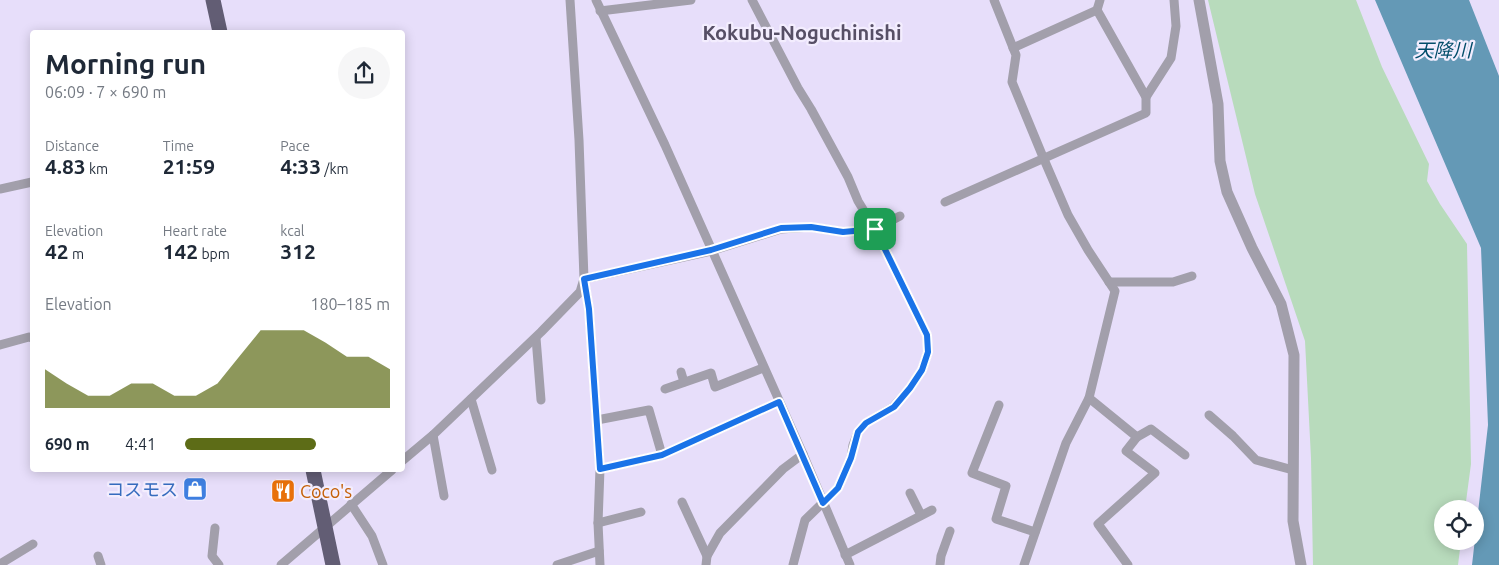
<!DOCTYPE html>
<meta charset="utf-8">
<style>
body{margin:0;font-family:Ubuntu,"Noto Sans JP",sans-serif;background:#f6f6f7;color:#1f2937;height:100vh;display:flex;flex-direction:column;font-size:19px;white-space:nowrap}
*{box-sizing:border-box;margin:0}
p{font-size:16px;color:#747a83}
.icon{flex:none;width:28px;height:28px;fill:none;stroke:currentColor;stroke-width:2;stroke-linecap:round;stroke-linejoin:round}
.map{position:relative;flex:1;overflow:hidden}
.drawer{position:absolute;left:30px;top:30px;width:375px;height:442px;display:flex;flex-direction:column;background:#fff;border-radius:5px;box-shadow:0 2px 12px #0003}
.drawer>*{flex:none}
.tools{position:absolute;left:1434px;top:500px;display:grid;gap:10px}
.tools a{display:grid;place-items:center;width:50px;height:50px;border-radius:50%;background:#fff;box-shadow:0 2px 12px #0003;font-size:25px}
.pin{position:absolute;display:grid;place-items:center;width:42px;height:42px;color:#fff;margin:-21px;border-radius:10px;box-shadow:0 2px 8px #0006}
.round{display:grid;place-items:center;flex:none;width:52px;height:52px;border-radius:26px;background:#f6f6f7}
.overview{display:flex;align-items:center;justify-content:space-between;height:85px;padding:0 15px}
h1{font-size:28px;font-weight:700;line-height:38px}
.metrics{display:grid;grid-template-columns:repeat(3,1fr);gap:8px;height:85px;padding:5px 15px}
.metrics div{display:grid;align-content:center}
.metrics b{font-size:21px;font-weight:700}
.metrics small{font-size:14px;font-weight:400}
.metrics p{font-size:14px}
.chart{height:140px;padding:10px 15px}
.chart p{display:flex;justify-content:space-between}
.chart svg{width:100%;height:90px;margin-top:5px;fill:#5d6c17;opacity:.7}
ul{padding:0 15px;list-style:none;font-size:16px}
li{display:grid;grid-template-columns:80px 60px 1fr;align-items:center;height:38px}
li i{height:12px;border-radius:6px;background:#5d6c17}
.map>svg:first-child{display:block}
</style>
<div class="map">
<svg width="1499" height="565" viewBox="0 0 1499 565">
<rect width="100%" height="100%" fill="#e7defa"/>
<path fill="#b8dbbc" d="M1208,0h148l26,67 47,97 -2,17 13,23 27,40 4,220 -6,45h-23v32h19l-3,24h-145l-2,-107 -6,-117 -50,-147z"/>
<path fill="#6499b6" d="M1375,0h94l30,76v489h-27l16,-140 -7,-177z"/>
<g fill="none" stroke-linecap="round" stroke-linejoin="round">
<g stroke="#a29fab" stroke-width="9">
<path d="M570,0l9,140 5,139 5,30 11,160 -2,54 2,42"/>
<path d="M596,0l69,145 138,309 47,111"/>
<path d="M752,0l46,88 13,21 37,68 10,24 17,28 52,106 1,17 -6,18 -12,18 -17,19 -27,16 -8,9 -5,13 -2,13 -13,30 -33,32 -12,45"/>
<path d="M994,0l22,55 -4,27 31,75 25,58 20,35 27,41 -26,107 -23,45 -42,122"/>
<path d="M1097,10l3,-10"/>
<path d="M600,11l91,-11"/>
<path d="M1146,97l25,-39 5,-32 -2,-26"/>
<path d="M0,189l32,-7"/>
<path d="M945,202l201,-89v-16l-49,-87 -84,38"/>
<path d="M584,279l127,-28 70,-22 30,-2 32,5 32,-3 25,-13"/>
<path d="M1109,282h64l19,-6"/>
<path d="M536,338l5,62"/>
<path d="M0,345l29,-8 3,1"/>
<path d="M681,372l3,10"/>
<path d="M665,389l46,-16 4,14 48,-19"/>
<path d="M1089,398l48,39 -11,14 29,22 -57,51 30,41"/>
<path d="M471,399l21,71"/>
<path d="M999,405l-27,68 34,13 -10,33 39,13"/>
<path d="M1209,415l24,21 23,24 37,10"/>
<path d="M597,420l52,-10 13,45"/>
<path d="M433,435l11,61"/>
<path d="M1137,437l14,-8 34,26"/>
<path d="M402,461l31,-26 108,-103 39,-40 3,-10"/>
<path d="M600,469l62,-14 117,-53"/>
<path d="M910,493l11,22"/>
<path d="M682,502l25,54"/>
<path d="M351,504l21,32 11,29"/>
<path d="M598,523l43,-11"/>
<path d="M215,528l-3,28 7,9"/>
<path d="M845,555l87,-45"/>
<path d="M98,556l3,9"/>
<path d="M0,564l33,-20"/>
<path d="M281,565l111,-95"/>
<path d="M557,565l42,-14"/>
<path d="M706,565l1,-9 13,-23 63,-64 20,-15"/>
<path d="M940,565l1,-9 9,-25"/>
</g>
<path stroke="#a29fab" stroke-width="11" d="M1199,0l19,104 2,57 7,31 25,56 29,56 13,51 -1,166 8,44"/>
<g stroke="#625d74" stroke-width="15">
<path d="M213,0l7,32"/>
<path d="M313,470l20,95"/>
</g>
</g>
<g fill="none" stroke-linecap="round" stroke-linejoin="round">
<defs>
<path id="route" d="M811,227l32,5 32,-3 52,106 1,17 -6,18 -12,18 -16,19 -28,16 -8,9 -7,26 -13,30 -15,15 -44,-101 -117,53 -62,14 -11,-160 -5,-30 127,-29 70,-22z"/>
</defs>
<use href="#route" stroke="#fff" stroke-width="10"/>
<use href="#route" stroke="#1a73e8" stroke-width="6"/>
</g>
<defs>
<symbol id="shop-square" viewBox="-11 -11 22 22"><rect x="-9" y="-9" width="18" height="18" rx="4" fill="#3f7fe0" stroke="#f3edfe"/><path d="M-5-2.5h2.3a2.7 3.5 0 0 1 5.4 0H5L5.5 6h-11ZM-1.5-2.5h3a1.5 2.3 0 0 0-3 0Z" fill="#fff"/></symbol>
<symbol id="restaurant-square" viewBox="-11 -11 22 22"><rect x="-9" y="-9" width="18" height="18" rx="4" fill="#e8710a" stroke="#f3edfe"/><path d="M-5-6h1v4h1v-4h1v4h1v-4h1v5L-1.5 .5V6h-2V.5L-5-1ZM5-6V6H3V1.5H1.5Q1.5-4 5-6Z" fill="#fff"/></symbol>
</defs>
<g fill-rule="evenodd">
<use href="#shop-square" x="181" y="475" width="28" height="28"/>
<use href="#restaurant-square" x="269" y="477" width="28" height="28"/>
</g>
<g text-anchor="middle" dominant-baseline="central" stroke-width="4.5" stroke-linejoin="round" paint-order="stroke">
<g font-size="18" fill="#366cbe" stroke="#f3edfe" text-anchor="end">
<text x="178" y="489">コスモス</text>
</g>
<g font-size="18" fill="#c56008" stroke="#f3edfe" text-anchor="start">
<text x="300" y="491">Coco's</text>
</g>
<g font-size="19" font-style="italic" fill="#024c6a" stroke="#f3edfe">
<text x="1443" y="50">天降川</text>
</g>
<g font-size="20" font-weight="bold" fill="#574f66" stroke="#f3edfe">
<text x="802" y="32">Kokubu-Noguchinishi</text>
</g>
</g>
</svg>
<div class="tools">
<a><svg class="icon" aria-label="locate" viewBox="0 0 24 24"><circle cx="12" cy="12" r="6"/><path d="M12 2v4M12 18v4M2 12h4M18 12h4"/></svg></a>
</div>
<div class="pin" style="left:875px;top:229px;background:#1e9e55"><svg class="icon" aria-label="arrive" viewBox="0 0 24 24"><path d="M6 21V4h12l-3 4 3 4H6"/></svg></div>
<section class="drawer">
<div class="overview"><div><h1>Morning run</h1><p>06:09 · 7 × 690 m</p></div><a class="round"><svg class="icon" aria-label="share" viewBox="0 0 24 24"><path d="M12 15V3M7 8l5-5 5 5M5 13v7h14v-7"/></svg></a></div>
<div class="metrics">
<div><p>Distance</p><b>4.83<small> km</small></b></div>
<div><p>Time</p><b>21:59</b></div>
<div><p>Pace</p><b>4:33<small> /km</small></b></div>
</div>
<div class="metrics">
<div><p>Elevation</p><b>42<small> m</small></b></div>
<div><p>Heart rate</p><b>142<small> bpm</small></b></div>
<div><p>kcal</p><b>312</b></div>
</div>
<div class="chart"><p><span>Elevation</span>180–185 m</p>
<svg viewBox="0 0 160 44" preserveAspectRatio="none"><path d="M0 44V25L10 32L20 38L30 38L40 32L50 32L60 38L70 38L80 32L90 19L100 6L110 6L120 6L130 12L140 19L150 19L160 25V44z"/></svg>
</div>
<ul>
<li><b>690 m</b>4:41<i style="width:64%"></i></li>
</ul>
</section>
</div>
